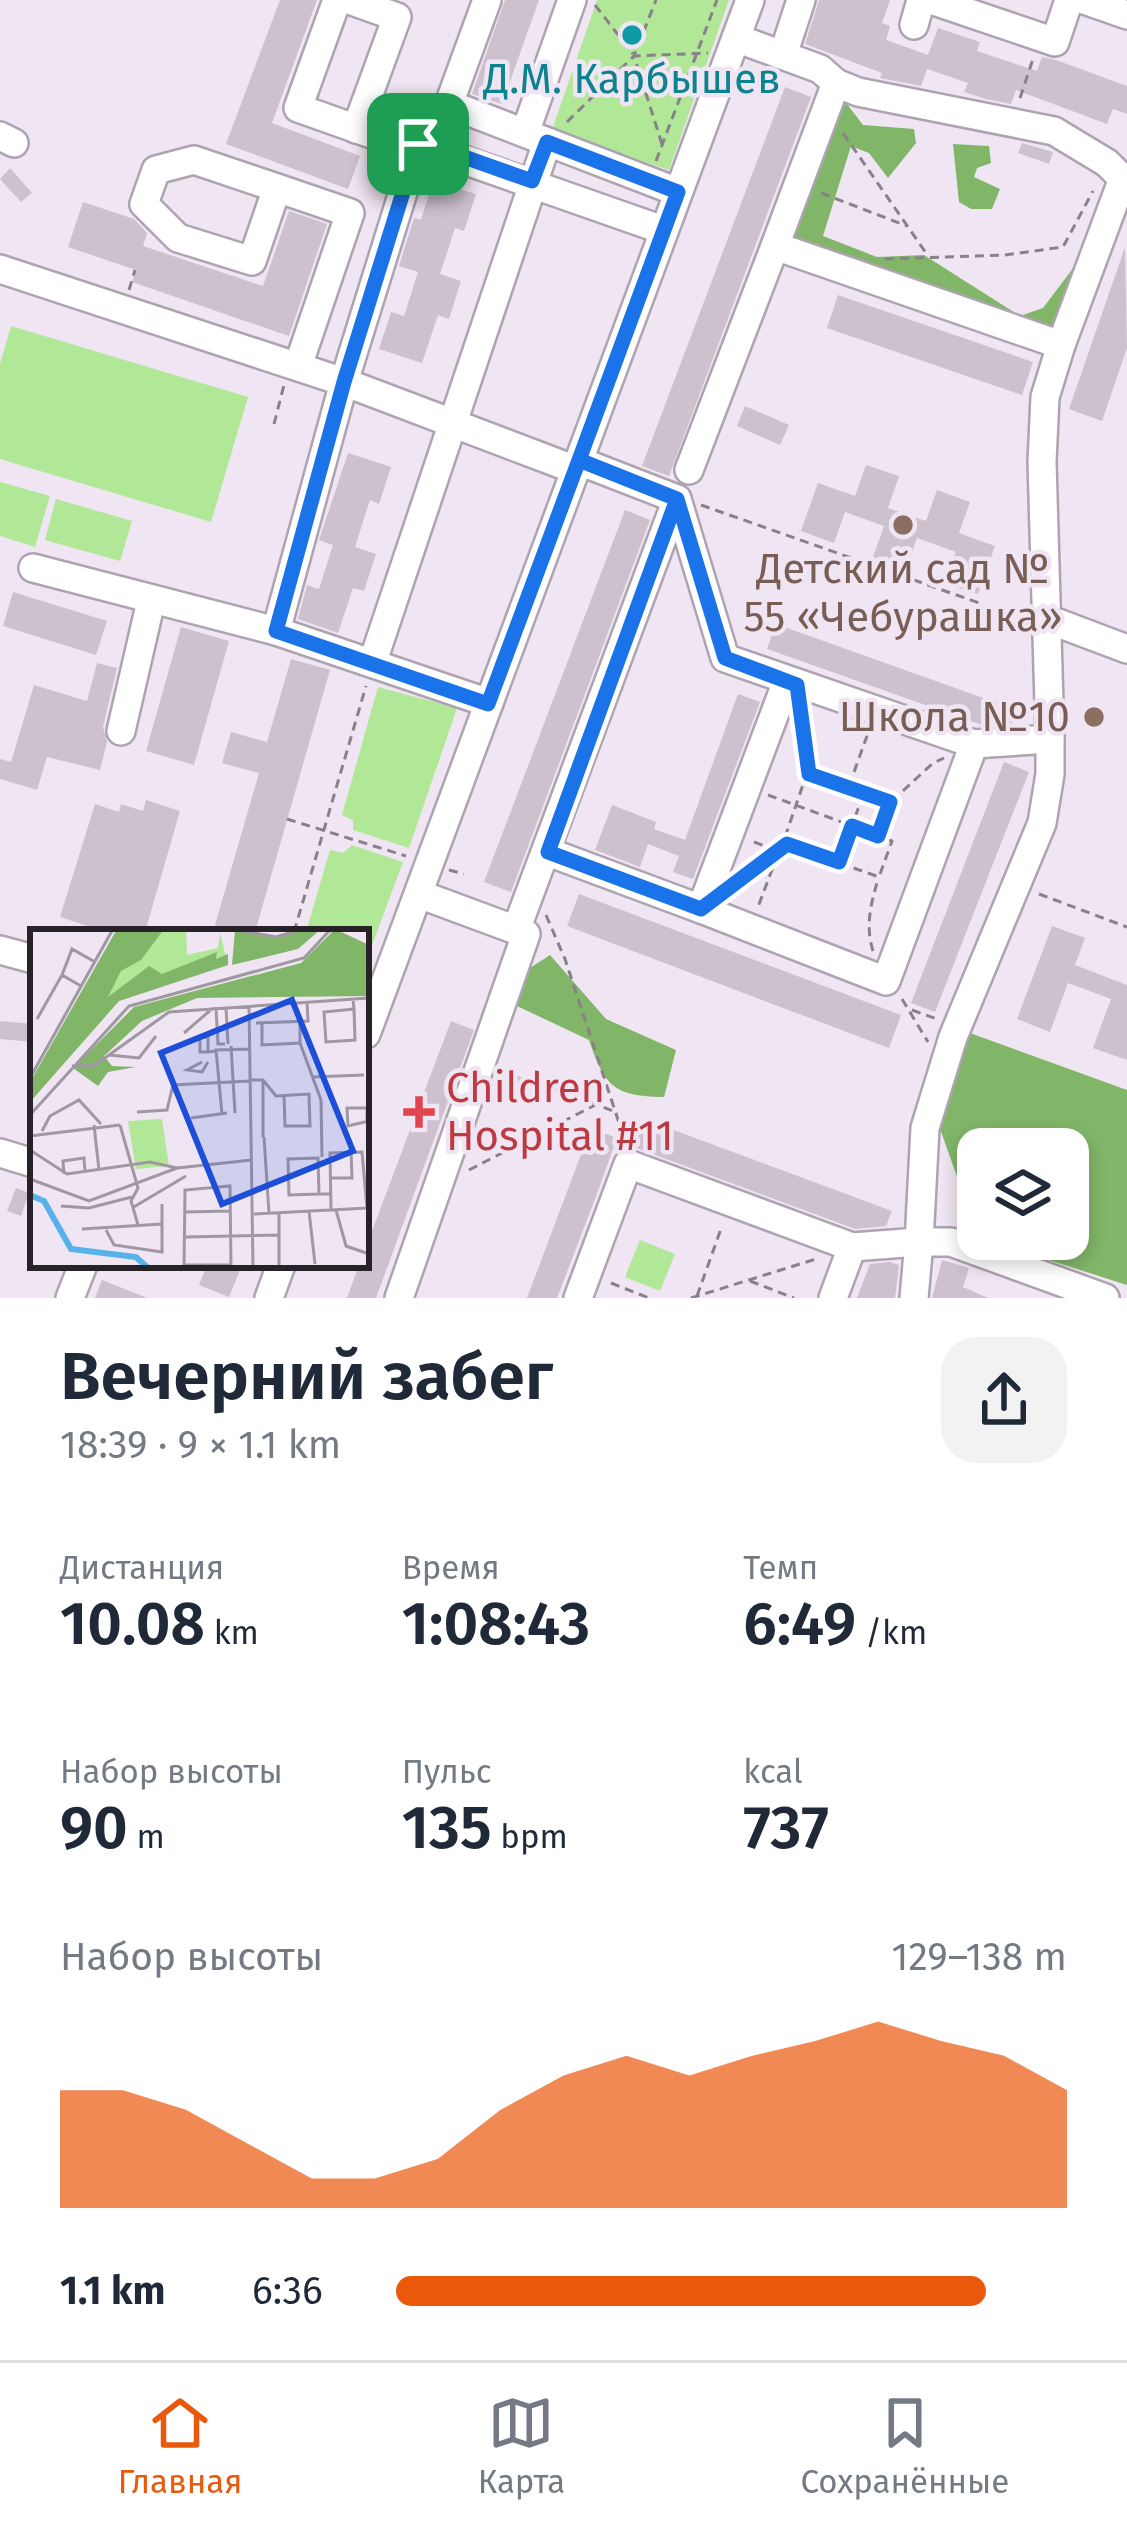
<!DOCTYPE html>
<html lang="ru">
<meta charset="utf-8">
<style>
body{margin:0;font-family:"Fira Sans",sans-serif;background:#f2f2f3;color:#1f2937;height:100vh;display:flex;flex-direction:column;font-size:45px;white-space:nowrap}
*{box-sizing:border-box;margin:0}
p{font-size:39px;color:#747a83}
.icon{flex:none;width:66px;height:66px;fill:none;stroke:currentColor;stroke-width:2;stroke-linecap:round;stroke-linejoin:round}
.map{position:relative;height:1298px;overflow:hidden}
.details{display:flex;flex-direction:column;background:#fff;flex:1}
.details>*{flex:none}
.fabs{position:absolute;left:957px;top:1128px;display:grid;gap:24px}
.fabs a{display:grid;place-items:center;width:132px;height:132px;border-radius:24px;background:#fff;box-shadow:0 6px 18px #0003;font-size:60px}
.pin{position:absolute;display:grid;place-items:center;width:102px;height:102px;color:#fff;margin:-51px;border-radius:24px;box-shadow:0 6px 18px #0006}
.round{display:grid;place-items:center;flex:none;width:126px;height:126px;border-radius:36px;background:#f2f2f3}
.head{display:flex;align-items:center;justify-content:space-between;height:204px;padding:0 60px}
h1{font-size:66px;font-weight:600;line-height:90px}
.figures{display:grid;grid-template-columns:repeat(3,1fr);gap:18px;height:204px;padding:12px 60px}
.figures div{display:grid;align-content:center}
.figures b{font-size:60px;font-weight:600}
.figures small{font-size:33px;font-weight:400}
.figures p{font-size:33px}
.chart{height:336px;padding:24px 60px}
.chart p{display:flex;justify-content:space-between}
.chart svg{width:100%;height:216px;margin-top:12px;fill:#ea580c;opacity:.7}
ul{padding:0 60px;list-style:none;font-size:39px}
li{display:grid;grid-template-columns:192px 144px 1fr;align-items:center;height:90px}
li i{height:30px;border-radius:15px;background:#ea580c}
.dock{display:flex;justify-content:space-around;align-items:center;height:168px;border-top:3px solid #e0e1e3;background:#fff;font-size:33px;color:#747a83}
.dock a{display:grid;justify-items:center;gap:6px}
.dock .selected{color:#ea580c}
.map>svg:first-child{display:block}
</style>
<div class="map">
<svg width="1127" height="1298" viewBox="0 0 1127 1298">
<rect width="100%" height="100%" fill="#f0e5f2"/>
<g fill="#b1e898">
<path d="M597,0h132l-60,170 -117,-40z"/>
<path d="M11,326l237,71 -37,125 -211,-63v-95z"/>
<path d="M0,482l50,14 -15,51 -35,-11z"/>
<path d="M56,499l76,22 -12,40 -75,-21z"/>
<path d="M378,687l79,21 -48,140 -56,-18v-10l-11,-5z"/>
<path d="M352,845l51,17 -37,99v-29h-60l24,-82 13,3z"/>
<path d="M640,1240l35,14 -15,37 -35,-14z"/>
</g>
<g fill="#81b668">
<path d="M847,104l16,21 51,4 2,14 -28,35 -19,-25 -18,-7 -28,90 54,21 47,-2 96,61 23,-8 34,-45 8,4 -25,61 -13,9 -255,-92 -3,-12 50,-127z"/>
<path d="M953,144l36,2 2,17 -14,5 -3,9 26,12 -8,20h-21l-12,-7z"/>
<path d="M550,955l56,64 70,31 -12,47c-50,-1 -59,-10 -75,-57l-72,-34 13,-38z"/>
<path d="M970,1033l157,57v195l-144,-46h85v-90h-90v87l-40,-113z"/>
</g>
<g fill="#cdc1ce">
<path d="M280,0h37l-45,123 88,33 -12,33 -122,-45z"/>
<path d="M505,0h34l-37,104 -30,-10z"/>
<path d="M819,0h71l-8,23 8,3 -4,14 42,15 10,-27 42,14 -3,9 60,20 5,-14 14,3 71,26v28l-14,-5 -6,15 -91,-34 -5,14 -25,-5 -22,-7 4,-9 -41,-14 -6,17 -41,-8 2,-5 -77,-29z"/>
<path d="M785,87l26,10 -142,379 -27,-10z"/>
<path d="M1022,143l31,9 -4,12 -31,-11z"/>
<path d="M10,168l22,25 -11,9 -21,-23z"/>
<path d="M433,181l43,13 -12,37 -9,-3 -15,46 21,7 -12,38 -11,-4 -16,48 -43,-14 12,-37 13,4 14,-44 -19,-6 15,-48 7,2z"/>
<path d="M83,202l51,17 13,14 -4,13 120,40 26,-75 38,13 -38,112 -157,-54 4,-12 -68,-23z"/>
<path d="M1125,247l2,101 -25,73 -33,-12z"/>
<path d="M838,295l195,67 -11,33 -195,-67z"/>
<path d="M745,406l44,19 -9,20 -43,-19z"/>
<path d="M348,453l43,14 -12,37 -9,-4 -15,47 21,7 -12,37 -11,-3 -15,45 -40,-14 9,-34 12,4 14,-44 -14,-5z"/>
<path d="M866,465l33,11 -11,32 38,13 11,-31 33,12 -11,31 36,13 -17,48 -33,-11 11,-31 -39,-14 -11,31 -33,-12 11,-31 -39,-14 -11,31 -33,-12 17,-48 37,13z"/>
<path d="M625,510l25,10 -139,372 -27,-10z"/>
<path d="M13,592l94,29 -11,34 -93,-29z"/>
<path d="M776,624l241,86 -4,13 -31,2 -215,-76z"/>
<path d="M181,627l48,14 -35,124 -48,-14z"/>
<path d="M291,659l39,11 -75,262h-42l46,-159 -37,-10 9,-31 36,10z"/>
<path d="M97,663l20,5 -14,59 4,15 -7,28 -53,-13 -10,33 -37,-11v-20l11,3 23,-77 53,16z"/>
<path d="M738,694l22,8 -67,177 -20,-7 6,-16 -31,-12 -8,23 -45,-17 17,-45 44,17 -2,7 31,11z"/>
<path d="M1004,762l25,10 -94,240 -24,-9z"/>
<path d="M146,800l34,11 -35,121h-39l-46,-15 35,-113 24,8 2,-8 22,7z"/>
<path d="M579,894l322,121 -12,33 -322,-122z"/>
<path d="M1052,926l33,12 -10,27 52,20v75l-34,-12 18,-49 -43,-16 -18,49 -33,-13z"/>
<path d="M0,1021l33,3v18l-33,-3z"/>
<path d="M451,1021l23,9 -98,268h-29l12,-33h7v-18z"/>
<path d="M512,1073l13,6 -7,18 -14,-6z"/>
<path d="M644,1119l248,92 -6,15 -31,3 -221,-82z"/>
<path d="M591,1128l26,10 -22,61 -38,99h-30z"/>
<path d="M16,1188l13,5 -8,23 -14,-5z"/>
<path d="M942,1260l27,8 -6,19 25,11h-56z"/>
<path d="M890,1262l9,3 -4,33h-38l13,-34z"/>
<path d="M207,1265h35l-13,32 -30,-12z"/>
<path d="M102,1280l43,17v1h-50z"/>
</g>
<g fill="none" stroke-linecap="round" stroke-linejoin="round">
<defs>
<g id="minor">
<path d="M337,0l-39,108 107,38 13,-2"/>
<path d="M349,0l48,17 -41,112"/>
<path d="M487,0l-38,104 229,88"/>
<path d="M931,0l124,42 14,-42"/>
<path d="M1084,0l43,15"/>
<path d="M914,25l7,-25"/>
<path d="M736,38l84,31 16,14 22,9 196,39 53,32 20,20"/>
<path d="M783,55l18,-55"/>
<path d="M836,83l-61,163 286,99 61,-164"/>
<path d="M525,133l47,-133"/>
<path d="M0,136l14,7"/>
<path d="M277,188l-83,-28 -38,10 -12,34 34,34 74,23 25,-73 73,25 -52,153"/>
<path d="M0,269l344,113 232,88"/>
<path d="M579,461l98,38 48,159 249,86 -88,237 -185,-72 86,-228"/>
<path d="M689,470l86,-224"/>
<path d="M33,568l243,63 213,72"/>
<path d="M1047,624l11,-1 69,26"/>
<path d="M276,631l68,-249 74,-238 245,86"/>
<path d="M373,661l174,-519"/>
<path d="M121,731l30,-130"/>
<path d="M974,744l76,-5"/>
<path d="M548,852l153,57"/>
<path d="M419,894l97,36 161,-431"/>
<path d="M0,950l33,9"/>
<path d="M366,1034l384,-1034"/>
<path d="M0,1153l33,10"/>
<path d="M852,1247l67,-5 6,-114 28,-91 89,-214 8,-49v-35l-8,-277 3,-65 16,-52"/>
<path d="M70,1298l13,-33"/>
<path d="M269,1298l12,-33"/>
<path d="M399,1298l127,-364 -10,-4"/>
<path d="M578,1298l50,-134 224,83 -19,51"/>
<path d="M914,1298l5,-56h32l154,56"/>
</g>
</defs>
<use href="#minor" stroke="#aea3b0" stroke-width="32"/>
<g stroke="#89818a" stroke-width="3" stroke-dasharray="9 6" stroke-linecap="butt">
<path d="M595,5l38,49"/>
<path d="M1020,98l14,-42"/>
<path d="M567,122l67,-66 22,-56"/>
<path d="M843,133l83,120"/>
<path d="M662,144l-28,-88 74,-3"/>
<path d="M656,161l61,-161"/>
<path d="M821,193l86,33"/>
<path d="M885,259l120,-4 58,-8 30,-56"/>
<path d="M129,290l6,-20"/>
<path d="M274,424l10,-39"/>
<path d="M701,505l281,99"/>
<path d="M801,710l8,62"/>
<path d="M807,773l83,29 -12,34 14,5 -13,36 -96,-34z"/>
<path d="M849,786l19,-53"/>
<path d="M768,795l109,40"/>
<path d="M892,801l41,-38 11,-5"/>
<path d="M287,819l119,37"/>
<path d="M754,842l25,9 -21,56"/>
<path d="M840,859l23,-64"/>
<path d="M449,870l15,4"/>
<path d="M736,883l50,-37"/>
<path d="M1039,894l88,33"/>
<path d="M546,915l19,44 61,185"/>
<path d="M294,932l72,-246"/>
<path d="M873,951c-8,-26 -2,-47 5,-72"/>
<path d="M902,999l26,43"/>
<path d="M912,1010l25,9"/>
<path d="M548,1085l70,28"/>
<path d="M469,1170l128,-66"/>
<path d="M750,1281l44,17"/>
<path d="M611,1283l38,15"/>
<path d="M697,1296l25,-70"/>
<path d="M691,1298l125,-39"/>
</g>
<use href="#minor" stroke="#fff" stroke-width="27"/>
</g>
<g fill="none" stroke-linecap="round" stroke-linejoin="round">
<defs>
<path id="route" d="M418,144l-74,238 -68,249 212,73 91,-244 98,39 -129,353 153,57 86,-65 52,18 13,-36 26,10 12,-34 -81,-28 -12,-89 -72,-27 -48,-159 -98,-39 99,-268 -131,-50 -15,39 -110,-39 -4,2"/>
</defs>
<use href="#route" stroke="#fff" stroke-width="24"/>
<use href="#route" stroke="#1a73e8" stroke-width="15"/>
</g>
<circle fill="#0f9aa8" stroke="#f0e5f2" stroke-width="4.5" cx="632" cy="35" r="12"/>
<g fill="#8d6e63" stroke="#f0e5f2" stroke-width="4.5">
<circle cx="903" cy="525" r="12"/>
<circle cx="1094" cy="717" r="12"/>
</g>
<path fill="#e0444e" stroke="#f0e5f2" stroke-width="4.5" d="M413 1094h12v12h12v12h-12v12h-12v-12h-12v-12h12z"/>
<g text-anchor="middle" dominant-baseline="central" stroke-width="9" stroke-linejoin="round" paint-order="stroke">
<g font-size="42" fill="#0d838f" stroke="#f0e5f2">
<text x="632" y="79">Д.М. Карбышев</text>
</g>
<g font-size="42" fill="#785e54" stroke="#f0e5f2">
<text x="903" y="569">Детский сад №<tspan x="903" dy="48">55 «Чебурашка»</tspan></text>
<text x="1070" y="717" text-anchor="end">Школа №10</text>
</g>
<g font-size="42" fill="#be3a42" stroke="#f0e5f2" text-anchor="start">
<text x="446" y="1088">Children<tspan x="446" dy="48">Hospital #11</tspan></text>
</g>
</g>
<g transform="translate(30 929)">
<rect width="339" height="339" fill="#f0e5f2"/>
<path d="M87,0h69l1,26 31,-7 2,-15 8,32 -109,36 -89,101zM132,190l7,47 -33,3 -8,-48z" fill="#b1e898"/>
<path d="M87,0h47l-23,31 -20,11 -13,26 41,-31 13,8 55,-22 -1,7 12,-5v11l-109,36 -89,101v-20zM274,0h17l-23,20 -66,16 3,-34 41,7zM305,0l34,16v51l-172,2 -55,23 -38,35 8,10 24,1 -28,5 -10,14 -25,-18 61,-61 167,-44z" fill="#81b668"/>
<path fill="none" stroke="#57b2ec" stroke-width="6" d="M0,266l14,6 27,48 65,8 12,11"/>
<path fill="none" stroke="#9f97a1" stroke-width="3" d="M202,0l44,8 27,-8M32,46l10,-26 23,13M323,70l1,10 1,31 -29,2 -2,-30 30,-3M219,77l4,262M186,78l2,37h7M196,78l2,37M7,90l25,-44 19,11M226,94l52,-2 -1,-20M232,95v21l38,-2v-21M154,104l29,-25M270,114l21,57 1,57M201,117l4,67M178,123v-15h-8v15h8l7,-1 1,-1M79,126l30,3 17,-22M172,133l-15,8 15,2 6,-10M42,137l23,-1 74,-53 200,-14M282,148l52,-2M0,149l83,-149M220,151h13l13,16 33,-2 1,32h-25l-1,-30M107,183l30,-2 6,-25 77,-4M192,185l-6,-64 33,-1M0,186l99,-109 175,-48 27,-29M161,189l36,-5M337,192v-13h-20l1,18 21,-5M64,196l5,45M90,196l18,63 -7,13 7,24M12,202l8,-15 29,-16 22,24M0,207l90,-11M233,208v-57M234,208l5,76M0,221l37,24 83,-12 27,6M34,245l-1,-13 21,-3 1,14M301,249h21l-1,-26M0,250l59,22 88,-33 75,-8M289,265l-30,1 -1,-36 30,-1 1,36h12M31,277l28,2 43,-11M102,279l54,-32M301,281l-1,-57 32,-1 5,56M306,281l10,36 23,8M279,282l6,53M155,283l45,-1M224,285l114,-6M52,300l80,-5M76,301l8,15 48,7v-48M156,308l92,-2M154,336h47M154,339l1,-78 45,-4 1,82M249,339v-56"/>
<path fill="#1d4ed8" fill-opacity="0.15" stroke="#1d4ed8" stroke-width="6" d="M262,71l61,151 -131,53 -61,-151z"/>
<rect width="339" height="339" fill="none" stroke="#262227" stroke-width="6"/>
</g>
</svg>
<div class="fabs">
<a><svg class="icon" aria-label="layers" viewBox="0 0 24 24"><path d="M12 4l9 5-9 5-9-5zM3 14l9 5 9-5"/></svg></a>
</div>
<div class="pin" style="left:418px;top:144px;background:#1e9e55"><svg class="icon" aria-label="arrive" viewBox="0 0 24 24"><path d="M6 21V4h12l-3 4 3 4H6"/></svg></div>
</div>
<section class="details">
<div class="head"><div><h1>Вечерний забег</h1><p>18:39 · 9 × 1.1 km</p></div><a class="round"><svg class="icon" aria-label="share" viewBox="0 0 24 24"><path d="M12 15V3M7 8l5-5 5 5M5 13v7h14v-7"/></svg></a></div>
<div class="figures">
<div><p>Дистанция</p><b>10.08<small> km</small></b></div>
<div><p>Время</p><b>1:08:43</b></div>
<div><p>Темп</p><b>6:49<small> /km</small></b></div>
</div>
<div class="figures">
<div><p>Набор высоты</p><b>90<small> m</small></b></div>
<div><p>Пульс</p><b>135<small> bpm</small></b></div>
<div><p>kcal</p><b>737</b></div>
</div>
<div class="chart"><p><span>Набор высоты</span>129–138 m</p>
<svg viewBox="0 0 160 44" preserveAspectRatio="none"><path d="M0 44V20L10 20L20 24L30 31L40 38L50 38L60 34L70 24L80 17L90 13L100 17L110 13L120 10L130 6L140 10L150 13L160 20V44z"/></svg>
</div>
<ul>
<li><b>1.1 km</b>6:36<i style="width:88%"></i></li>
</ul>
</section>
<nav class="dock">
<a class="selected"><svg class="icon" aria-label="home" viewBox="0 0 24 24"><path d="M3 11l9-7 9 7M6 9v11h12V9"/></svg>Главная</a>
<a><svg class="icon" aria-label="map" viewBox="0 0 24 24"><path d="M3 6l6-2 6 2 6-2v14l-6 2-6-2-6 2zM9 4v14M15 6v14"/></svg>Карта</a>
<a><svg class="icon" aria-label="saved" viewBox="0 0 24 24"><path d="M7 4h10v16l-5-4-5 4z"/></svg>Сохранённые</a>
</nav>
